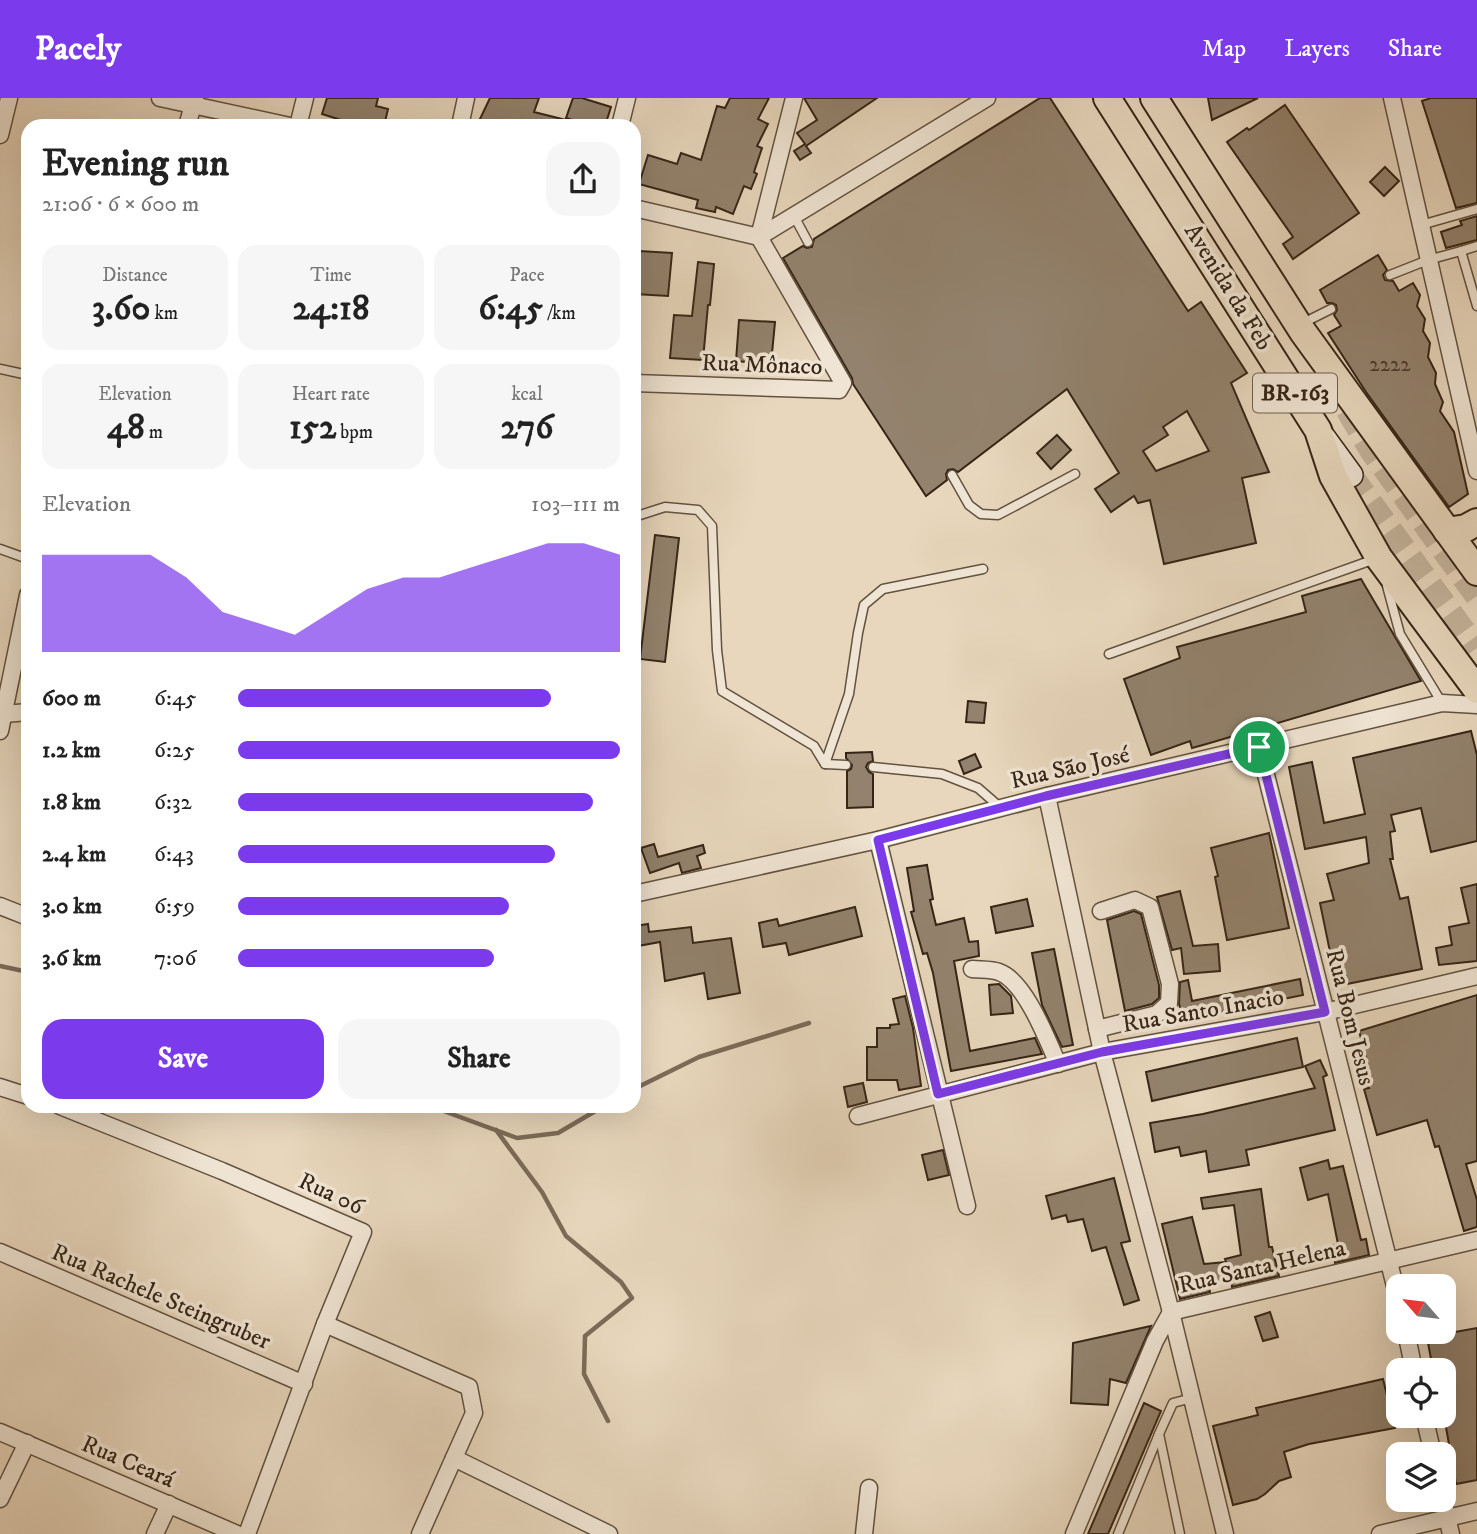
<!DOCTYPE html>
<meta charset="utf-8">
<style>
body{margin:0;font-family:"IM FELL DW Pica",serif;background:#f6f6f6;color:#222;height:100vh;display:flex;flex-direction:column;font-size:26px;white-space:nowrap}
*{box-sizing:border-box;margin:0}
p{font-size:23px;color:#767676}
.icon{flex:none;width:38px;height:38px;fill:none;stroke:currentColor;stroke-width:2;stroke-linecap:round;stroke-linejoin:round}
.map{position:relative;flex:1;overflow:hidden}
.side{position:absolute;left:21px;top:21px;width:620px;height:994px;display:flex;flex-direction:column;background:#fff;border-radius:21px;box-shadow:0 7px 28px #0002}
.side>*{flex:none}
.needle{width:46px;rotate:298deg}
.tools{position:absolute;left:1386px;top:1176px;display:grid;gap:14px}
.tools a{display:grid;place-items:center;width:70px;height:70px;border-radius:14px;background:#fff;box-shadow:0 7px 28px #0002;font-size:35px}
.pin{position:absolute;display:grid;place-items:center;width:60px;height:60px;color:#fff;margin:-30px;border:4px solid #fff;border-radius:50%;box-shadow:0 2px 7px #0007}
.round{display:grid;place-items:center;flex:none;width:74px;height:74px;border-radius:21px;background:#f6f6f6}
.headline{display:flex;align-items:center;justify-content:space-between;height:119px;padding:0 21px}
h1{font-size:38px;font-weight:700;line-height:52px}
.figures{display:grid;grid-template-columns:repeat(3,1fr);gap:10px;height:119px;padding:7px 21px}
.figures div{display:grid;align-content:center;border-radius:18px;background:#f6f6f6;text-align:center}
.figures b{font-size:35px;font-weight:700}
.figures small{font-size:19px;font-weight:400}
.figures p{font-size:19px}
.chart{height:196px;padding:14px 21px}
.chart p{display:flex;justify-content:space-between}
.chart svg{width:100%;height:126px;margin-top:7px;fill:#7c3aed;opacity:.7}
.action{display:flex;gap:14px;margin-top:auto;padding:14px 21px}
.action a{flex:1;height:80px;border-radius:21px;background:#7c3aed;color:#fff;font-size:28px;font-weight:700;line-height:80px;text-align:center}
.action a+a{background:#f6f6f6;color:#222}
ul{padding:0 21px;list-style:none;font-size:23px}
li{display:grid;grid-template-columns:112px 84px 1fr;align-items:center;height:52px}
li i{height:18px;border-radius:9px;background:#7c3aed}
header{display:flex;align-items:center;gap:42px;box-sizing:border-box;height:98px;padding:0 35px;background:#7c3aed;color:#fff}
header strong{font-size:33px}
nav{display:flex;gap:38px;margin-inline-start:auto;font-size:24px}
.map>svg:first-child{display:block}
</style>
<header>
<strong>Pacely</strong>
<nav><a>Map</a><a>Layers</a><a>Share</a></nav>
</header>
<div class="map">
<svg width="1477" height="1436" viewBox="0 0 1477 1436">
<rect width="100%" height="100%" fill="#e8d7bd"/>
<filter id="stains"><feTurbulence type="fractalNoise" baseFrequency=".00286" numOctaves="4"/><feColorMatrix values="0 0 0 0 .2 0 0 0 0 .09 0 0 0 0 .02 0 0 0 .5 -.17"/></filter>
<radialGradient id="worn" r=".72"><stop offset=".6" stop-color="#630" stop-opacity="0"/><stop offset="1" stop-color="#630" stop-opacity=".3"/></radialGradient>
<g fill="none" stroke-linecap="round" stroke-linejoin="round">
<g stroke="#7c6b58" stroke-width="4.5">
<path d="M0,868l28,6"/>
<path d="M634,991l65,-32 110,-34"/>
<path d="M430,1008l87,32 41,-5 46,-27"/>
<path d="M496,1032l46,62 24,44 55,46 11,16 -47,38 -1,38 24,47"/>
</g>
</g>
<g fill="#93826d" stroke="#362516" stroke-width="2" fill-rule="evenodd">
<path d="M327,0h51l-2,8 12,3 -4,17 -43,-6 -19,-6z"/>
<path d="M490,0h49l-5,14 40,10 -1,4h-84l-10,-5z"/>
<path d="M573,0h9l29,9 -6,19h-14l-25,-8z"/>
<path d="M730,0h39l-11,21 10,5 -11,22 5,2 -8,24 3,2 -6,15 -7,-3 -11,28 -17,-7 -1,5 -19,-4 2,-8 -59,-16 9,-29 29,9 4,-11 20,7 16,-54 8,2z"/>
<path d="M804,0h73l-71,48 5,7 -11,7 -6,-9 11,-7 -8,-11 20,-13z"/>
<path d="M1040,0h10l138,213 13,-9 46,71 -16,10 38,89 -27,6 14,65 -92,21 -14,-64 -12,3 -4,-7 -23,16 -16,-23 24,-16 -52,-84 -109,83 -5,-3 -5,1 -2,4 1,6 -21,16 -73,-112 -1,-6 -69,-120 20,-12 4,2 5,-1 2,-8zM1187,313l22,40 -53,20 -13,-20 25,-16 -5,-8z"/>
<path d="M1208,0h50l-46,22z"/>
<path d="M1431,0h46v105l-21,5 -34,-107z"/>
<path d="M1285,7l74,108 -66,46 -10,-15 10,-7 -66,-95 20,-14 2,2z"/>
<path d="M1385,69l14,14 -15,15 -14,-14z"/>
<path d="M1477,118v24l-31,8 -5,-16 21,-7 -2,-4z"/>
<path d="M639,153l33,2 -4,43 -33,-2z"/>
<path d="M1378,157l9,15 -4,5 2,5 8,1 6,10 14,-8 7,12 -3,11 8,13 -2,12 7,12 -2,14 8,16 -1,11 8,18 -3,9 14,21 14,62 -19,13 -83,-115 -38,-59 13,-7 -7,-11 3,-5 -1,-5 -4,-2h-5l-7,-13z"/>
<path d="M698,164l16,2 -4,41h-2l-5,55 -33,-2 4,-43 18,1z"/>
<path d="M739,222l36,2 -4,42 -35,-3z"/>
<path d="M1057,337l14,15 -20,19 -14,-16z"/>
<path d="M655,437l24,3 -14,124 -25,-3z"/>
<path d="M1361,481l60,102 -218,64 -11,3 -2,-7 -39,14 -27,-76 56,-21 -3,-11 129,-35 -4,-16z"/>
<path d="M968,603l18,2 -2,20 -18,-1z"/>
<path d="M1471,633l6,24v86l-46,11 -10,-44 -30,7 4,16 -5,1 3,27h-3l10,40 8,-2 14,72 -85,17 -17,-83 14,-3 -7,-26 42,-11 -3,-26 -61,12 -16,-82 23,-5 12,61 41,-9 -12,-56z"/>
<path d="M872,654l1,9 -5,2 -2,4 3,5 4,2v33l-26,1v-37l4,-2 1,-4 -6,-7v-5z"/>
<path d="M975,656l6,13 -17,7 -5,-13z"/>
<path d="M1269,735l20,95 -62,12 -12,-63 3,-1 -7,-28z"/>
<path d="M654,746l4,13 45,-12 2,8 -8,3 4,12 -19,5 -3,-10 -29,10 -9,-25z"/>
<path d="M927,767l6,34 -3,1 6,25 28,-7 5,24 9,-1 1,15 -25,5 16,90 65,-13 7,16 -91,17 -18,-98 -6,-20 -4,1 -12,-42 3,-1 -7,-43z"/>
<path d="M1477,786v77l-38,4 -3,-17 16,-3 -3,-18 20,-4 -8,-35z"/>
<path d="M1180,793l13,55 25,-2 2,27 -36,3 -3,-26 -9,2 -15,-53z"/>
<path d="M1027,801l6,27 -37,7 -5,-26z"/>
<path d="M855,809l7,29 -73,19 -3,-12 -23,4 -4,-24 18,-4 2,7z"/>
<path d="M1134,813l7,3 18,71v13l-7,6 -27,7 -18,-91z"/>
<path d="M648,826l1,8 42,-5 2,16 38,-5 9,55 -32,6 -4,-26 -39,8 -5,-39 -22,4 -3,-20z"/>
<path d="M1054,851l19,96 -11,2 -20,-42 -10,-52z"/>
<path d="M1300,881l3,16 -119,24 -5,-15 1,-22 8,-2 4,21z"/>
<path d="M999,886l12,12 2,17 -22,2 -2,-30z"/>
<path d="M1477,897v166l-11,3 11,36v27l-13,4 -25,-85 -4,1 -8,-27 -50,15 -13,-46 5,-1 -8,-20 7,-3 -9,-34z"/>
<path d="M905,898l8,32 8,58 -22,4 -2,-10h-30v-33h10v-19h13v-3l9,-1 -6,-25z"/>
<path d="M1297,940l6,29 -151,34 -6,-29z"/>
<path d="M1320,962l7,15 -4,2 12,53 -89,20 3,15 -40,7 -3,-21 -25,5 -2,-9 -24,5 -5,-29 53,-9 112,-26 -10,-22z"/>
<path d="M863,985l4,19 -19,5 -4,-20z"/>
<path d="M943,1052l6,25 -21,5 -6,-25z"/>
<path d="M1328,1062l2,9 13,-3 18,74 5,-1 3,16 -34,8 -3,-17 6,-2 -10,-50 -20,6 -8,-32z"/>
<path d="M1114,1080l16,63 -9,2 18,57 -15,5 -18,-58 -14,4 -9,-32 -15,3 -2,-7 -14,4 -6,-23z"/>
<path d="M1261,1091l8,58h3l7,29 -47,11 -1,-7 -23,2 2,10 -30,7 -18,-75 30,-7 12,47 22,-2 -1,-3 16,-4 -7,-50 -31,4 -2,-11z"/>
<path d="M1270,1214l8,25 -15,4 -8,-24z"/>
<path d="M1151,1228l-25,57 -16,-4 -2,26 -37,-2 2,-60z"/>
<path d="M1477,1230v152l-21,4 -12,-68v-46h-11l-6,-33z"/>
<path d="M1383,1281l12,49 -86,16 -25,8 7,25 -12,4 -14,13 -8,5 -24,6 -20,-79 45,-11 -2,-7z"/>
<path d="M1144,1305l17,8 -53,123h-20z"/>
</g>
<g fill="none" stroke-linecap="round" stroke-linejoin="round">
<g stroke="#c4b39c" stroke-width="23" stroke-dasharray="23 11" stroke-linecap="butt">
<path d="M1347,312l24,41 106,146"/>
<path d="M1351,377l126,173"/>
</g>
<defs>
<g id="service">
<path d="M794,118l14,26"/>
<path d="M1421,127l56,-16"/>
<path d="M1477,148l-16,5 16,55"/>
<path d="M1390,177l38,-15 33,-9"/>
<path d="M1301,226l30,-15"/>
<path d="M0,271l28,6"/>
<path d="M952,377l17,30 12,9 17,1 77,-41"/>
<path d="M634,419l31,-10 33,3 14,16 5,124 5,41 92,55 11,18 21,1"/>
<path d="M0,451l28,10"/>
<path d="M1387,488l13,48 42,69"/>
<path d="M1109,556l266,-95"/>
<path d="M825,666l24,-70 9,-61 6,-28 19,-16 100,-20"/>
<path d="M873,669l69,7 36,14 23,20"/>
<path d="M1118,1436l41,-100"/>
<path d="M1180,1436l-21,-100 14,-31 19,-5"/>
</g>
<g id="minor">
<path d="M160,0l130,28"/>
<path d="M1392,0l85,373"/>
<path d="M187,28l8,-28"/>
<path d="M298,28l7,-28"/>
<path d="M460,28l6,-28"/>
<path d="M620,28l7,-28"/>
<path d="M0,37l9,-37"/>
<path d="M634,110l125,29 228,-139"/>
<path d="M634,285l205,7 4,-7 -84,-146 35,-139"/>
<path d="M4,616l24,-2"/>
<path d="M0,633l28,-136"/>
<path d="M1259,649l139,551"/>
<path d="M1047,698l55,256 69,260 54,222"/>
<path d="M878,742l89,366"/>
<path d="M634,796l244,-54 169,-44 395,-93 35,2"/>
<path d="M0,808l28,11"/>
<path d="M972,871c8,1 19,0 27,3 26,9 48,67 59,92"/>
<path d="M1097,931l60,-15 12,-11 1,-19 -20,-77 -15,-7 -34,11"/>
<path d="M0,989l28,9"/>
<path d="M60,1008l162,65 141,61 -38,92 -78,210"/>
<path d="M858,1018l244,-64 223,-40 152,-36"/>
<path d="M0,1154l304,132"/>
<path d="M325,1226l144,63 5,26 -54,121"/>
<path d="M1406,1234l8,38"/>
<path d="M1424,1318l9,38"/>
<path d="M0,1334l237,102"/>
<path d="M454,1360l155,76"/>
<path d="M0,1401l27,-56"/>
<path d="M1443,1402l8,34"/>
<path d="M155,1436l14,-30"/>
<path d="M864,1436l5,-46"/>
<path d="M1074,1436l81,-193 16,-29 306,-72"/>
<path d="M1380,1436l97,-23"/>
</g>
<path id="secondary" d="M1324,340l27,37"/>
<g id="primary">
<path d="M1107,0l211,332 15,46 46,82 98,132"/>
<path d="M1154,0l149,234 174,240"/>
<path d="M1447,433l19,-3 11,-6"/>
</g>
</defs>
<use href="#service" stroke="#625240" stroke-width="11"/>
<use href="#minor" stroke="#625240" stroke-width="19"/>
<use href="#secondary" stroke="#362516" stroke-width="26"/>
<use href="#primary" stroke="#362516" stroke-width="30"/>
<use href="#service" stroke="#f0e5d4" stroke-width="8"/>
<use href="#minor" stroke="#f0e5d4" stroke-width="16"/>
<use href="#secondary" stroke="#f0e5d4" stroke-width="23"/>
<use href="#primary" stroke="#e8d7bd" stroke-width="26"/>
</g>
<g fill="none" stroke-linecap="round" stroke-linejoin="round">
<defs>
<path id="route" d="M1259,649l66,265 -223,40 -164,42 -60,-254 168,-44z"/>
</defs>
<use href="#route" stroke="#fff" stroke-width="14"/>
<use href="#route" stroke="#7c3aed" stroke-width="9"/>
</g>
<g text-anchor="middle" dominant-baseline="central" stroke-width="7" stroke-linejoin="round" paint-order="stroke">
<g font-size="21" fill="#4d3c2c">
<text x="1390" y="267">2222</text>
</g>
<rect fill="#f0e5d4" stroke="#6e5f4f" stroke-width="2" x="1253" y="275.5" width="84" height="39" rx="5"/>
<g font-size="23" font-weight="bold" fill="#362516">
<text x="1295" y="295">BR-163</text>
</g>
<g font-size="24" fill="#362516" stroke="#f0e5d4">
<text transform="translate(1228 189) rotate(58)">Avenida da Feb</text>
<text transform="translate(762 267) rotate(2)">Rua Mônaco</text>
<text transform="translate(1070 670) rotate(-13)">Rua São José</text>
<text transform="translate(1203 913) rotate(-10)">Rua Santo Inacio</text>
<text transform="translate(1350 919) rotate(76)">Rua Bom Jesus</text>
<text transform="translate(331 1096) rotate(25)">Rua 06</text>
<text transform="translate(1262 1169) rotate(-13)">Rua Santa Helena</text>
<text transform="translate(161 1199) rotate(23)">Rua Rachele Steingruber</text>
<text transform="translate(128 1364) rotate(23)">Rua Ceará</text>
</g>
</g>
<rect width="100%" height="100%" filter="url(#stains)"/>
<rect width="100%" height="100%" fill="url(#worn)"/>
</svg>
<div class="tools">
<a><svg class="needle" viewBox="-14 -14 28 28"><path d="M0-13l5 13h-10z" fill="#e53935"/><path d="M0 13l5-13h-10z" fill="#767676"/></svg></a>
<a><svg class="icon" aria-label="locate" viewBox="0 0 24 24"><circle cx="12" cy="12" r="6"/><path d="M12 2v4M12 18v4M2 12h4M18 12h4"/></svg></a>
<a><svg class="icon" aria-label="layers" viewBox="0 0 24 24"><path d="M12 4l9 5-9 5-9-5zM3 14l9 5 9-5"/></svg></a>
</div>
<div class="pin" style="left:1259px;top:649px;background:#1e9e55"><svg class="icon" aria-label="arrive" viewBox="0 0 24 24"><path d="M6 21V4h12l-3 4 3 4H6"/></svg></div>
<section class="side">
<div class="headline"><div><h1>Evening run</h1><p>21:06 · 6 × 600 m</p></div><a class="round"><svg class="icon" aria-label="share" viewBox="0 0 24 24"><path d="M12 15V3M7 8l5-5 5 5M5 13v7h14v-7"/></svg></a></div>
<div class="figures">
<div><p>Distance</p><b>3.60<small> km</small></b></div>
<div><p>Time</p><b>24:18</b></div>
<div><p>Pace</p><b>6:45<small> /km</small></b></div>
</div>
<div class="figures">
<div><p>Elevation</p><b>48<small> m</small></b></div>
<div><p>Heart rate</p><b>152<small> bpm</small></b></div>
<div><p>kcal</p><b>276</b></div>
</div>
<div class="chart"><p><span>Elevation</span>103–111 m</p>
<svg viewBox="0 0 160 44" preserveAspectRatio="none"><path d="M0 44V10L10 10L20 10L30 10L40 18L50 30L60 34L70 38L80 30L90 22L100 18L110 18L120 14L130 10L140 6L150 6L160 10V44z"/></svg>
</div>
<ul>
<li><b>600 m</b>6:45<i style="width:82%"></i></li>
<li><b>1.2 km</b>6:25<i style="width:100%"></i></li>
<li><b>1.8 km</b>6:32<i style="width:93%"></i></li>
<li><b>2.4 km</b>6:43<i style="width:83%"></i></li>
<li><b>3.0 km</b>6:59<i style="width:71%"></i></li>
<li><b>3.6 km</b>7:06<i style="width:67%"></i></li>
</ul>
<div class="action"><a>Save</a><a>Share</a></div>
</section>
</div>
